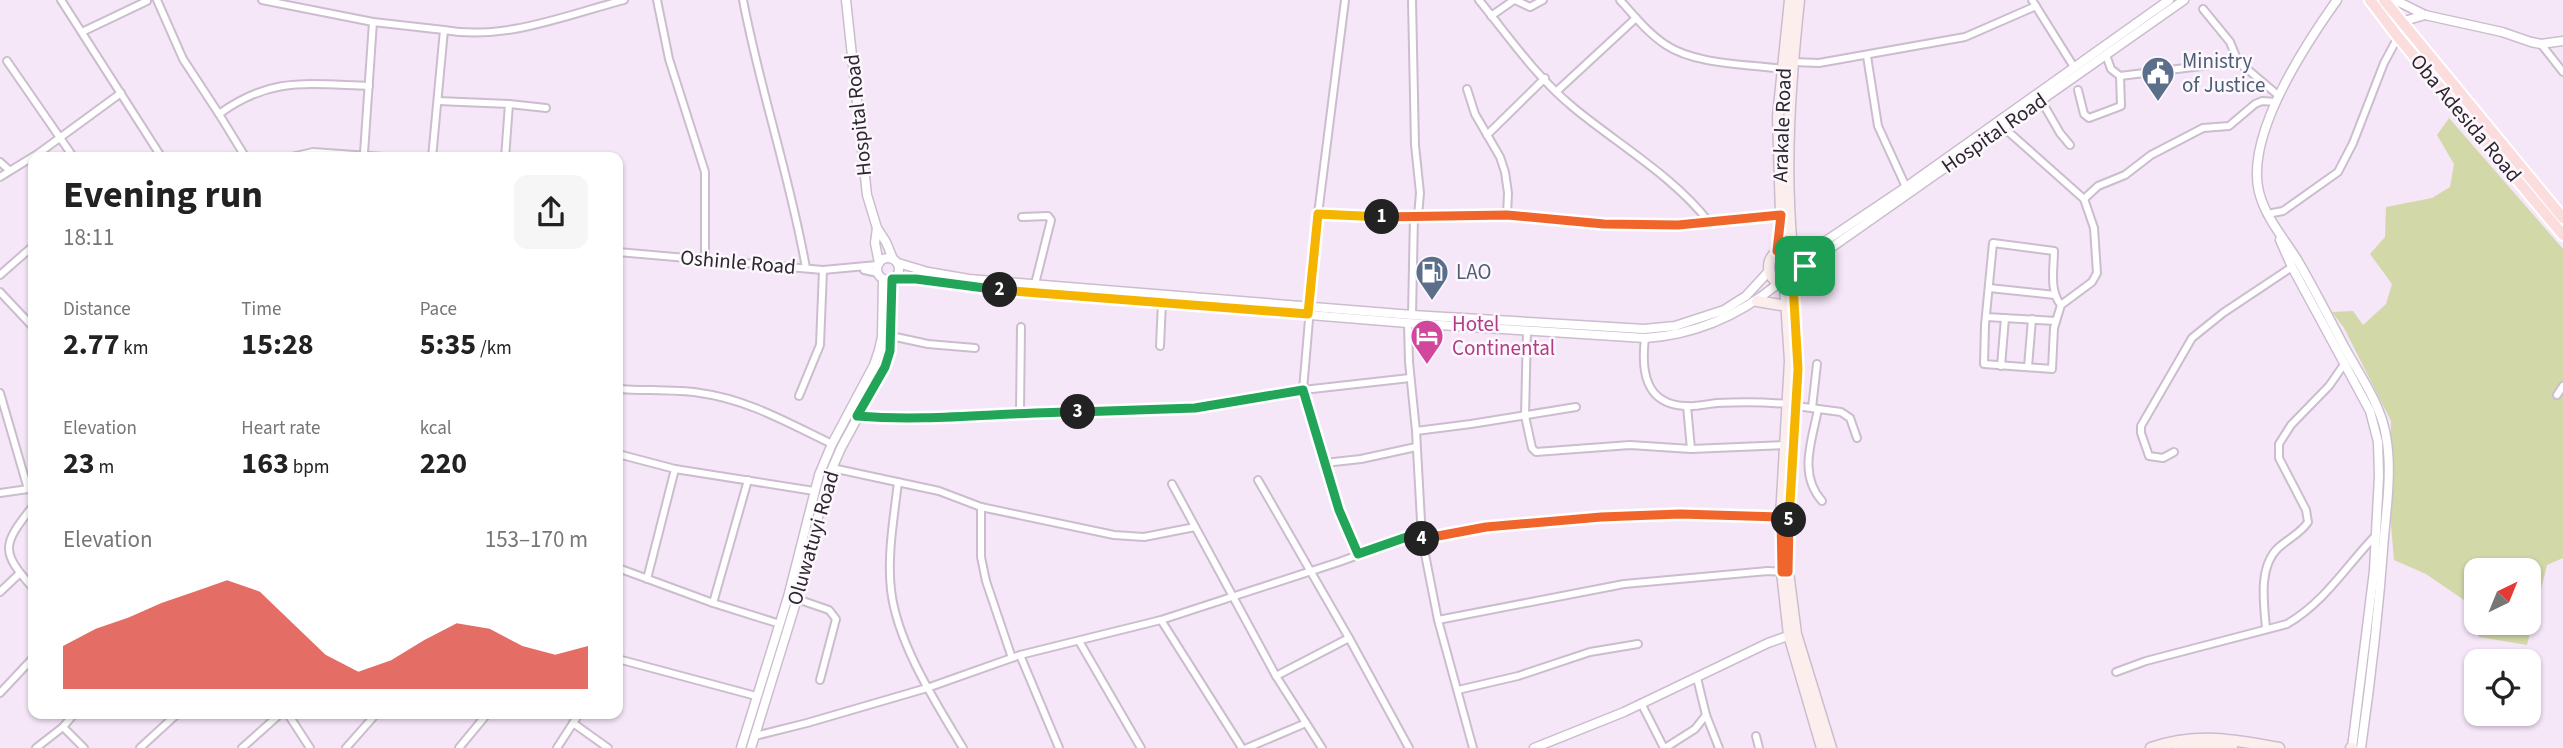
<!DOCTYPE html>
<meta charset="utf-8">
<style>
body{margin:0;font-family:"Source Sans 3",sans-serif;background:#f6f6f6;color:#222;height:100vh;display:flex;flex-direction:column;font-size:26px;white-space:nowrap}
*{box-sizing:border-box;margin:0}
p{font-size:23px;color:#767676}
.icon{flex:none;width:38px;height:38px;fill:none;stroke:currentColor;stroke-width:2;stroke-linecap:round;stroke-linejoin:round}
.map{position:relative;flex:1;overflow:hidden}
.drawer{position:absolute;left:28px;top:152px;width:595px;height:567px;display:flex;flex-direction:column;background:#fff;border-radius:14px;box-shadow:0 2px 5px #0004}
.drawer>*{flex:none}
.needle{width:46px;rotate:43deg}
.fabs{position:absolute;left:2464px;top:558px;display:grid;gap:14px}
.fabs a{display:grid;place-items:center;width:77px;height:77px;border-radius:14px;background:#fff;box-shadow:0 2px 5px #0004;font-size:35px}
.pin{position:absolute;display:grid;place-items:center;width:60px;height:60px;color:#fff;margin:-30px;border-radius:14px;box-shadow:0 4px 10px #0006}
.km{position:absolute;width:35px;height:35px;margin:-18px;border-radius:50%;background:#222;color:#fff;font-size:19px;line-height:35px;text-align:center}
.round{display:grid;place-items:center;flex:none;width:74px;height:74px;border-radius:14px;background:#f6f6f6}
.headline{display:flex;align-items:center;justify-content:space-between;height:119px;padding:0 35px}
h1{font-size:38px;font-weight:700;line-height:52px}
.figures{display:grid;grid-template-columns:repeat(3,1fr);gap:10px;height:119px;padding:7px 35px}
.figures div{display:grid;align-content:center}
.figures b{font-size:30px;font-weight:700}
.figures small{font-size:19px;font-weight:400}
.figures p{font-size:19px}
.chart{height:196px;padding:14px 35px}
.chart p{display:flex;justify-content:space-between}
.chart svg{width:100%;height:126px;margin-top:7px;fill:#d93025;opacity:.7}
.map>svg:first-child{display:block}
</style>
<div class="map">
<svg width="2563" height="748" viewBox="0 0 2563 748">
<rect width="100%" height="100%" fill="#f5e6f8"/>
<path fill="#d3d8a8" fill-rule="evenodd" d="M2449,118l114,131v309l-16,7 -20,80 -48,-8 -15,-37 -38,-26 -32,-14 -3,-35v-104l-47,-93 -12,-16 21,-1 10,14 23,-21 6,-20 -22,-30 15,-17 1,-30 46,-9 18,-11 4,-23 -17,-29zM2476,570h53v53h-53z"/>
<g fill="none" stroke-linecap="round" stroke-linejoin="round">
<defs>
<g id="minor">
<path d="M61,0l101,158"/>
<path d="M157,0l26,59 36,55"/>
<path d="M262,0l111,22 71,8 -12,128"/>
<path d="M657,0l12,59 36,113v88"/>
<path d="M743,0c17,90 47,177 63,268"/>
<path d="M1345,0l-27,214 -15,176 107,-12"/>
<path d="M1412,0l3,145 5,48 -2,23"/>
<path d="M1479,0c30,37 58,78 95,108 45,37 99,68 135,114"/>
<path d="M1515,0l15,7 13,-7"/>
<path d="M1620,0c14,16 29,34 46,45 30,20 82,19 117,24"/>
<path d="M2032,0l42,67"/>
<path d="M2203,9l27,33 9,22"/>
<path d="M1491,16l23,-16"/>
<path d="M444,30c61,11 122,-15 180,-30"/>
<path d="M82,32l65,-31"/>
<path d="M2541,44l22,28"/>
<path d="M2106,55l5,14 9,7 106,-13 13,1 7,4 33,28"/>
<path d="M1867,56l11,70 28,61"/>
<path d="M7,61l67,97"/>
<path d="M1792,62l27,1 146,-26 71,-31"/>
<path d="M1467,89l8,25 25,43 5,15 3,21 -1,22"/>
<path d="M2078,90l6,24 5,4 32,-12 -1,-30"/>
<path d="M1557,91l79,-73"/>
<path d="M2041,100l19,33 10,12"/>
<path d="M438,101l71,3 -4,54"/>
<path d="M509,104l37,4"/>
<path d="M2003,127l81,72 10,29 3,45 -5,9 -31,23 -7,23 -2,41 -68,-5 1,-39 8,-82 61,8c0,17 -5,40 7,54"/>
<path d="M1487,135l58,-57"/>
<path d="M364,153l9,-131"/>
<path d="M246,158l-27,-44c52,-38 89,-30 150,-28"/>
<path d="M287,158l26,-6 84,6"/>
<path d="M0,162l9,8"/>
<path d="M0,177l39,-24 82,-60"/>
<path d="M2084,199l14,-13 27,-11 26,-20 52,-27 26,-2 26,-22 7,-3 14,1"/>
<path d="M1318,214l49,3 140,-2 97,9 74,1 103,-11"/>
<path d="M2267,214l16,-3 55,-39 15,-29 31,-80 14,-26 9,-8"/>
<path d="M1022,217l26,-1 3,4 -16,64"/>
<path d="M618,252l205,18 54,-5"/>
<path d="M864,270l14,3"/>
<path d="M0,275l33,-29"/>
<path d="M1989,288l66,7"/>
<path d="M0,292l33,35"/>
<path d="M1412,315l2,-99"/>
<path d="M1986,317l70,4"/>
<path d="M1408,323l1,39 7,69 6,108 16,81 35,128"/>
<path d="M1527,330l-2,86 7,32 4,4 94,-7 61,4 93,-4"/>
<path d="M891,336l37,8 47,4"/>
<path d="M1645,338c-4,33 0,66 40,68 10,1 22,-2 32,-3 24,-1 47,-1 71,1"/>
<path d="M1160,346l2,-44"/>
<path d="M2001,366l4,-48"/>
<path d="M2028,367l4,-48"/>
<path d="M618,389c27,2 55,0 82,4 47,6 90,31 132,51"/>
<path d="M0,393l28,96h5"/>
<path d="M2557,395l6,-9"/>
<path d="M799,396l21,-51 3,-75"/>
<path d="M1687,406l4,43"/>
<path d="M1796,406l45,6 9,6 7,20"/>
<path d="M1812,408l5,-44"/>
<path d="M1818,409c-6,32 -20,65 4,92"/>
<path d="M1020,412l1,-85"/>
<path d="M857,416l88,1 75,-5 123,-1 80,-6 80,-15 36,120 19,44"/>
<path d="M1416,431l55,-7 105,-17"/>
<path d="M2174,452l-11,6 -14,-2 -8,-23v-7l51,-88 31,-25 69,-46"/>
<path d="M618,454l57,15 139,22"/>
<path d="M1324,463l37,-4 55,-12"/>
<path d="M832,468l107,23 42,16 133,28 30,2 51,-10"/>
<path d="M1258,480l91,158 -73,38"/>
<path d="M898,482c-4,35 -11,73 -7,108 6,53 45,113 72,158"/>
<path d="M1172,484l104,192 46,72"/>
<path d="M0,493l28,-4"/>
<path d="M33,506c-31,39 -33,45 0,82"/>
<path d="M981,507v50l5,24 26,77"/>
<path d="M1422,539c85,-16 170,-24 257,-25 33,0 68,6 102,3"/>
<path d="M618,568l95,35 67,21"/>
<path d="M647,579l28,-110"/>
<path d="M0,592l19,-18"/>
<path d="M797,599l32,11 7,9 -16,61"/>
<path d="M713,603l35,-123"/>
<path d="M1161,620l81,128"/>
<path d="M1438,620l186,-36 144,-13 17,1"/>
<path d="M2266,629c-2,-26 -8,-62 12,-81 10,-9 23,-15 30,-26l-2,-12 -27,-52v-14l12,-19 38,-39 16,-23"/>
<path d="M1349,638l60,110"/>
<path d="M1079,641l62,107"/>
<path d="M1020,655l39,93"/>
<path d="M618,659l138,37"/>
<path d="M2116,672l30,-11 141,-37c38,-22 59,-58 89,-89"/>
<path d="M1697,678l9,37 13,33"/>
<path d="M1458,690l60,-14 72,-24 48,-8"/>
<path d="M0,693l33,-35"/>
<path d="M1641,703l23,45"/>
<path d="M288,714l22,34"/>
<path d="M573,723l35,25"/>
<path d="M63,727l21,21"/>
<path d="M755,736l52,-13 120,-35 93,-33 141,-35 178,-58 82,-30"/>
<path d="M1756,736l3,12"/>
<path d="M36,748l27,-21 11,-13"/>
<path d="M140,748l37,-34"/>
<path d="M242,748l38,-34"/>
<path d="M346,748l30,-34"/>
<path d="M459,748l28,-34"/>
<path d="M557,748l22,-34"/>
<path d="M1247,748l59,-25"/>
<path d="M1665,748l30,-19 11,-14"/>
</g>
<g id="tertiary">
<path d="M846,0l21,195 10,33 9,14 7,17"/>
<path d="M2337,0c-32,45 -92,135 -78,192 7,27 25,46 39,69 17,29 32,59 48,89 15,27 35,55 40,86 6,32 1,68 -2,101 -5,70 -13,141 -23,211"/>
<path d="M2395,0l30,15 77,17 29,10 10,2 22,-3"/>
<path d="M2401,22l24,-7"/>
<path d="M877,228l-2,15 4,20"/>
<path d="M2280,240l12,27 78,144 8,31 1,34 -5,95 -22,177"/>
<path d="M1799,253l28,-13 79,-53 263,-187"/>
<circle cx="888" cy="269" r="11"/>
<path d="M898,263l30,9 41,7 443,36 232,14 31,-3 49,-16 22,-14 23,-25"/>
<path d="M1805,266l379,-266"/>
<path d="M894,278l119,13 395,32 237,15c50,-3 95,-23 134,-55"/>
<path d="M741,748l47,-151 31,-122 13,-31 42,-79 5,-15 3,-13 1,-58"/>
<path d="M751,748l46,-149 31,-121 13,-30 44,-81 5,-16 2,-72"/>
<path d="M1534,748l90,-36 144,-69 25,-9"/>
</g>
<g id="secondary">
<circle cx="1787" cy="267" r="18"/>
<path d="M1792,249c-8,-84 -2,-165 7,-249"/>
<path d="M1777,251l4,-37 -3,-97 12,-117"/>
<path d="M1793,284l5,85 -9,143 -1,60 8,62 35,114"/>
<path d="M1785,285l5,76 -9,156 1,55 7,63 33,113"/>
<path d="M1757,301l30,5"/>
<path d="M2151,748c45,-15 82,-9 128,0"/>
<path d="M2177,748l16,-3 39,2"/>
<path d="M2351,748h1"/>
</g>
<g id="primary">
<path d="M2370,0l28,37 165,198"/>
<path d="M2384,0l179,218"/>
</g>
</defs>
<use href="#minor" stroke="#cbbdce" stroke-width="10"/>
<use href="#tertiary" stroke="#cbbdce" stroke-width="11"/>
<use href="#secondary" stroke="#cbbdce" stroke-width="13"/>
<use href="#primary" stroke="#fff" stroke-width="14"/>
<use href="#minor" stroke="#fff" stroke-width="6"/>
<use href="#tertiary" stroke="#fff" stroke-width="8"/>
<use href="#secondary" stroke="#fdeeee" stroke-width="10"/>
<use href="#primary" stroke="#fbdddd" stroke-width="10"/>
</g>
<g fill="none" stroke-linecap="round" stroke-linejoin="round">
<defs>
<path id="split-1" d="M1382,217l125,-2 97,9 74,1 103,-10 -4,36 7,-3 15,5 6,13"/>
<path id="split-2" d="M1000,290l308,24 10,-100 64,3"/>
<path id="split-3" d="M1000,290l-84,-11h-24l-2,72 -5,16 -28,49c73,6 147,-4 221,-4"/>
<path id="split-4" d="M1078,412l117,-4 108,-18 36,120 19,44 63,-22 1,7"/>
<path id="split-5" d="M1422,539l64,-12 115,-10 79,-3 101,3 1,55h6l1,-52"/>
<path id="split-6" d="M1789,520l9,-151 -5,-85 11,-10 1,-8"/>
</defs>
<use href="#split-1" stroke="#fff" stroke-width="14"/>
<use href="#split-2" stroke="#fff" stroke-width="14"/>
<use href="#split-3" stroke="#fff" stroke-width="14"/>
<use href="#split-4" stroke="#fff" stroke-width="14"/>
<use href="#split-5" stroke="#fff" stroke-width="14"/>
<use href="#split-6" stroke="#fff" stroke-width="14"/>
<use href="#split-1" stroke="#f0652b" stroke-width="9"/>
<use href="#split-2" stroke="#f5b400" stroke-width="9"/>
<use href="#split-3" stroke="#22a559" stroke-width="9"/>
<use href="#split-4" stroke="#22a559" stroke-width="9"/>
<use href="#split-5" stroke="#f0652b" stroke-width="9"/>
<use href="#split-6" stroke="#f5b400" stroke-width="9"/>
</g>
<defs>
<symbol id="civic-pin" viewBox="-11 -11 22 30"><path d="M0 17L-7.5 6A9.5 9.5 0 1 1 7.5 6Z" fill="#5c6f8a" stroke="#fdf7fe"/><path d="M-.6-6.5H3V-4.5H.6V-3L4-1V1h2V6H-6V1h2V-1L-.6-3ZM-1.2 2.5V6h2.4V2.5Z" fill="#fff"/></symbol>
<symbol id="fuel-pin" viewBox="-11 -11 22 30"><path d="M0 17L-7.5 6A9.5 9.5 0 1 1 7.5 6Z" fill="#5c6f8a" stroke="#fdf7fe"/><path d="M-5.5-6h7V0h2V4h1.3V-2.5L3-4.5l.8-.8L6-3V5H2.5V1h-1V6h-7ZM-4.2-4.7v3.2H.2V-4.7Z" fill="#fff"/></symbol>
<symbol id="hotel-pin" viewBox="-11 -11 22 30"><path d="M0 17L-7.5 6A9.5 9.5 0 1 1 7.5 6Z" fill="#d1479c" stroke="#fdf7fe"/><path d="M-6-4.5h1.5V1H6V5H4.5V3h-9V5H-6ZM-4 0a1.8 1.8 0 1 1 3.6 0ZM.5 0V-2.5h3Q6-2.5 6 0Z" fill="#fff"/></symbol>
</defs>
<g fill-rule="evenodd">
<use href="#civic-pin" x="2139" y="54" width="38" height="52"/>
<use href="#fuel-pin" x="1413" y="253" width="38" height="52"/>
<use href="#hotel-pin" x="1408" y="317" width="38" height="52"/>
</g>
<g text-anchor="middle" dominant-baseline="central" stroke-width="5" stroke-linejoin="round" paint-order="stroke">
<g font-size="21" fill="#4e5e75" stroke="#fdf7fe" text-anchor="start">
<text x="2182" y="61">Ministry<tspan x="2182" dy="24">of Justice</tspan></text>
<text x="1456" y="272">LAO</text>
</g>
<g font-size="21" fill="#2c262d" stroke="#fdf7fe">
<text transform="translate(858 115) rotate(-96)">Hospital Road</text>
<text transform="translate(2466 118) rotate(50)">Oba Adesida Road</text>
<text transform="translate(1782 125) rotate(-88)">Arakale Road</text>
<text transform="translate(1994 133) rotate(-35)">Hospital Road</text>
<text transform="translate(738 262) rotate(5)">Oshinle Road</text>
<text transform="translate(813 538) rotate(-74)">Oluwatuyi Road</text>
</g>
<g font-size="21" fill="#b23c85" stroke="#fdf7fe" text-anchor="start">
<text x="1452" y="324">Hotel<tspan x="1452" dy="24">Continental</tspan></text>
</g>
</g>
</svg>
<div class="fabs">
<a><svg class="needle" viewBox="-14 -14 28 28"><path d="M0-13l5 13h-10z" fill="#e53935"/><path d="M0 13l5-13h-10z" fill="#767676"/></svg></a>
<a><svg class="icon" aria-label="locate" viewBox="0 0 24 24"><circle cx="12" cy="12" r="6"/><path d="M12 2v4M12 18v4M2 12h4M18 12h4"/></svg></a>
</div>
<div class="pin" style="left:1805px;top:266px;background:#1e9e55"><svg class="icon" aria-label="arrive" viewBox="0 0 24 24"><path d="M6 21V4h12l-3 4 3 4H6"/></svg></div>
<b class="km" style="left:1382px;top:217px">1</b>
<b class="km" style="left:1000px;top:290px">2</b>
<b class="km" style="left:1078px;top:412px">3</b>
<b class="km" style="left:1422px;top:539px">4</b>
<b class="km" style="left:1789px;top:520px">5</b>
<section class="drawer">
<div class="headline"><div><h1>Evening run</h1><p>18:11</p></div><a class="round"><svg class="icon" aria-label="share" viewBox="0 0 24 24"><path d="M12 15V3M7 8l5-5 5 5M5 13v7h14v-7"/></svg></a></div>
<div class="figures">
<div><p>Distance</p><b>2.77<small> km</small></b></div>
<div><p>Time</p><b>15:28</b></div>
<div><p>Pace</p><b>5:35<small> /km</small></b></div>
</div>
<div class="figures">
<div><p>Elevation</p><b>23<small> m</small></b></div>
<div><p>Heart rate</p><b>163<small> bpm</small></b></div>
<div><p>kcal</p><b>220</b></div>
</div>
<div class="chart"><p><span>Elevation</span>153–170 m</p>
<svg viewBox="0 0 160 44" preserveAspectRatio="none"><path d="M0 44V29L10 23L20 19L30 14L40 10L50 6L60 10L70 21L80 32L90 38L100 34L110 27L120 21L130 23L140 29L150 32L160 29V44z"/></svg>
</div>
</section>
</div>
